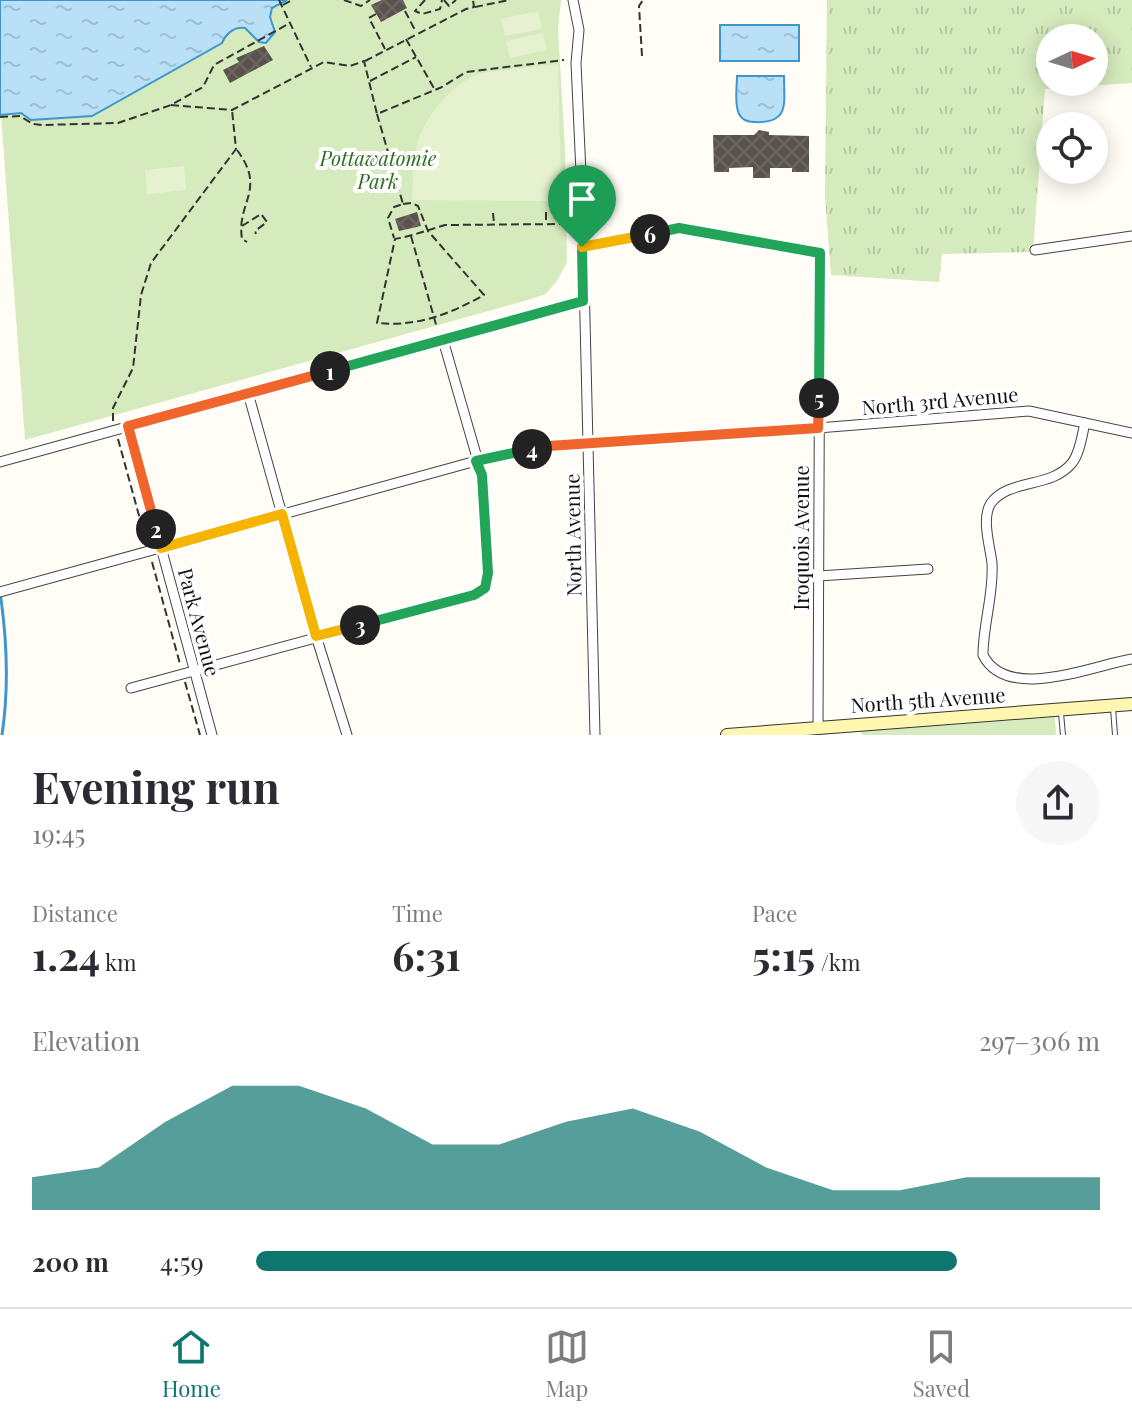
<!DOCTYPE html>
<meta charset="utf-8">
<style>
body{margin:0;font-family:"Playfair Display",serif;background:#f7f7f7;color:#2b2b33;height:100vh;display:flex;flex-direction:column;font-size:30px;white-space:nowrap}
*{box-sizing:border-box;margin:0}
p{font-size:26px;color:#7c7c81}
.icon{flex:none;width:44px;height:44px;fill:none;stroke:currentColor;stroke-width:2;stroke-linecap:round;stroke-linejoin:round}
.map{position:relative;height:735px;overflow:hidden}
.drawer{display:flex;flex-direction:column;background:#fff;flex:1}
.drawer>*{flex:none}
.needle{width:52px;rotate:86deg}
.fabs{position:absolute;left:1036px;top:24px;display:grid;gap:16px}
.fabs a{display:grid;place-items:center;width:72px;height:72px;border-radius:50%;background:#fff;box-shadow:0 4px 20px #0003;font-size:40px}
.pin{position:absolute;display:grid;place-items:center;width:68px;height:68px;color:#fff;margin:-82px -34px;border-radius:50% 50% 50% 0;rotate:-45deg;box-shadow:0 0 8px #0007}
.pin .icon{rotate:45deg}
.km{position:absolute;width:40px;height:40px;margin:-20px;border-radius:50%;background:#222;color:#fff;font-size:22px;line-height:40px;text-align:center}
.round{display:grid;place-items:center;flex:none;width:84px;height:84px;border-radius:42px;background:#f7f7f7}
.overview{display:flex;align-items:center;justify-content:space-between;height:136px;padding:0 32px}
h1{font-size:44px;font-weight:700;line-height:60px}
.stats{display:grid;grid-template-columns:repeat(3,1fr);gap:12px;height:136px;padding:8px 32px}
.stats div{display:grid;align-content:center}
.stats b{font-size:40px;font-weight:700}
.stats small{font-size:22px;font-weight:400}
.stats p{font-size:22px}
.chart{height:224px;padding:16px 32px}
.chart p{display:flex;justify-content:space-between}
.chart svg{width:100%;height:144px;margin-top:8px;fill:#0f766e;opacity:.7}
ul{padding:0 32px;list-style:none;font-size:26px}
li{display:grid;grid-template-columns:128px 96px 1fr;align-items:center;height:60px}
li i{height:20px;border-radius:10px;background:#0f766e}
.tab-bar{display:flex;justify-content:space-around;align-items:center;height:112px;border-top:2px solid #e1e1e2;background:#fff;font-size:22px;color:#7c7c81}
.tab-bar a{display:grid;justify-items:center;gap:4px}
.tab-bar .selected{color:#0f766e}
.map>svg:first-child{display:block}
</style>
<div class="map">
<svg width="1132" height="735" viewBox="0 0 1132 735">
<defs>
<pattern id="grass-tufts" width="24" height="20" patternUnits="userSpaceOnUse" patternTransform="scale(2)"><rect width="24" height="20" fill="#d5ebbd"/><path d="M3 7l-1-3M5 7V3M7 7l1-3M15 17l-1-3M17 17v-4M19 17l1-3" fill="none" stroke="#b6c8a1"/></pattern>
<pattern id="water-ripples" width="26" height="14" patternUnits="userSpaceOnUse" patternTransform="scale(2)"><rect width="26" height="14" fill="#b9e0f7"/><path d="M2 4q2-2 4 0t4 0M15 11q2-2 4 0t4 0" fill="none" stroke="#9ebfd3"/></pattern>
<pattern id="building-cross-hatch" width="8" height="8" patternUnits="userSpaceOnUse" patternTransform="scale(2)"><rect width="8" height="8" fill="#5a524d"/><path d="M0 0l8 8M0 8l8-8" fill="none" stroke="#6d6662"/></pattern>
</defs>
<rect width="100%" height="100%" fill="#fffdf5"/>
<path fill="url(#grass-tufts)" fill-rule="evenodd" d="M827,0h305v83l-87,6 -12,163 -91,2 -3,28 -108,-7 -6,-79zM1050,38h44v44h-44z"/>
<g fill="#d5ebbd">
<path d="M287,0h274l-3,28 7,121 2,113 -10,19 -11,13 -18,6 -503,140 -24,-325 20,-2 203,-75 12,-10h9l14,14 8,1 7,-14 -4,-12 2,-9z"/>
<path d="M1055,717l1,18h-194l-1,-4z"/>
</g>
<g fill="#e6f2cf">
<path d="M538,11l4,18 -37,7 -4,-17z"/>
<path d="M543,33l4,17 -37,8 -4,-17z"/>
<path d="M558,64l3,122 -13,15 -136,-1c1,-16 0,-34 4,-51 6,-30 35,-64 63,-76z"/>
<path d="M184,166l2,24 -39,4 -2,-24z"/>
</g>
<g fill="url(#water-ripples)" stroke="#3f96cf" stroke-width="2">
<path d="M0,0h287l-15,8 -2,9 5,15 -9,11 -7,-1 -14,-14c-11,-2 -19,6 -23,15l-130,73 -61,4 -10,-7 -21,2z"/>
<rect x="720" y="25" width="79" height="36"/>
<path d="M737,76h47c0,28 6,48 -30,46 -7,0 -12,-2 -15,-8 -5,-10 -2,-27 -2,-38z"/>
</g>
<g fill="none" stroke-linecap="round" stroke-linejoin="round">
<path stroke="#3f96cf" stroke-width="3" d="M0,592c7,47 9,96 2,143"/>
</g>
<g fill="url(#building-cross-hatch)">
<path d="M382,0h21l4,8 -26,14 -10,-17z"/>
<path d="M264,46l9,14 -43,23 -7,-13 16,-8 -3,-4z"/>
<path d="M759,130l10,2v3l40,1v36h-17v-4h-22v10h-17v-11l-24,1v4h-15l-1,-37h41z"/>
<path d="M417,212l4,14 -22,5 -4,-12z"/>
</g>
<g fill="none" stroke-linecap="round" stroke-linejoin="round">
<defs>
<g id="service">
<path d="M1113,708l2,27"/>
<path d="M1061,713l2,22"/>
</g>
<g id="minor">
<path d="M573,0l6,30 -3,33 6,132 13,540"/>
<path d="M582,247l97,-19 141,25 -2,475"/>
<path d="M1035,250l97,-14"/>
<path d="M248,393l68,243 31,99"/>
<path d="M1085,423c-3,12 -5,30 -13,40 -21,26 -62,15 -81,40 -10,15 -1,43 1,60 2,31 -9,61 -9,92 24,48 111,10 149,4"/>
<path d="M128,426l84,309"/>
<path d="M0,462l583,-161"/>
<path d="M818,576l110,-7"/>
<path d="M0,592l476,-131 72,-15 270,-18 211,-17 103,22"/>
<path d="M131,688l343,-93 11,-7 3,-15 -6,-98 -39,-135"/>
</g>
<path id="secondary" d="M727,735l405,-31"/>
</defs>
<use href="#service" stroke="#444" stroke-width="6"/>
<use href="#minor" stroke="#444" stroke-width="11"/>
<use href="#secondary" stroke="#333" stroke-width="14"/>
<g stroke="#333" stroke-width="2" stroke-dasharray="8 4" stroke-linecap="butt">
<path d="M279,0l32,67"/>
<path d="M344,0l17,6 9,-6"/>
<path d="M425,0l-10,11 7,3 18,-5 2,-9"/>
<path d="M444,0l5,6 7,-6"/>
<path d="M283,5l9,-5"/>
<path d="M475,7l34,-7"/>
<path d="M405,11l11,21"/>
<path d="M376,14l-7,4 16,31"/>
<path d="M406,39l29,51"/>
<path d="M642,56l-3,-50 4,-6"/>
<path d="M365,61l101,-52 8,-2 -1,-7"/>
<path d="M370,81l46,-24"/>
<path d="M171,105l61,5 92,-48 26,4 14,-5 13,53 65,-27 24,-15 98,-12"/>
<path d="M377,114l26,90 -9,3 -6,11 6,20"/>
<path d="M0,117l20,-1 13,8 9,1 76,-2 53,-18 32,-18 11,-22 76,-42"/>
<path d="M237,150c30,40 -1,52 5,89l5,3"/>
<path d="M403,204l9,-1 6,3 10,25 56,64c-34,19 -67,32 -107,28l18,-84c17,-3 33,-9 50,-14l118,-1"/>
<path d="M546,212v10"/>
<path d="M493,213l1,10"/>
<path d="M242,226l19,-12 6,8 -12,9 1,3"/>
<path d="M411,236l26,92"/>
<path d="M113,421v-13l20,-40 8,-73 10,-32 85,-114 -4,-39"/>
<path d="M118,439l28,102"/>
<path d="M152,562l28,102"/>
<path d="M185,682l15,53"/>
</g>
<use href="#service" stroke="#fff" stroke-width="4"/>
<use href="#minor" stroke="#fff" stroke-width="9"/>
<use href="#secondary" stroke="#fff6b0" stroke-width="12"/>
</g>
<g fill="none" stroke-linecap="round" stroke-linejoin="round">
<defs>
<path id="split-1" d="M330,371l253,-70 -1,-54"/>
<path id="split-2" d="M156,529l-28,-103 202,-55"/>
<path id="split-3" d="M156,529l5,19 121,-34 34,122 44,-11"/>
<path id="split-4" d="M360,625l114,-30 11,-7 3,-15 -6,-98 -6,-14 56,-12"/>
<path id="split-5" d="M532,449l16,-3 270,-18 1,-30"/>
<path id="split-6" d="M650,234l29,-6 141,25 -1,145"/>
<path id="split-7" d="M582,247l68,-13"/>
</defs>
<use href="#split-1" stroke="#fff" stroke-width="16"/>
<use href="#split-2" stroke="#fff" stroke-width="16"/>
<use href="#split-3" stroke="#fff" stroke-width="16"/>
<use href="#split-4" stroke="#fff" stroke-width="16"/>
<use href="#split-5" stroke="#fff" stroke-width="16"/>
<use href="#split-6" stroke="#fff" stroke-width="16"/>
<use href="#split-7" stroke="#fff" stroke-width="16"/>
<use href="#split-1" stroke="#22a559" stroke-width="10"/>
<use href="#split-2" stroke="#f0652b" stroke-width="10"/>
<use href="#split-3" stroke="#f5b400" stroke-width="10"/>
<use href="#split-4" stroke="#22a559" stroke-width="10"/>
<use href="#split-5" stroke="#f0652b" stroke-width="10"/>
<use href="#split-6" stroke="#22a559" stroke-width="10"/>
<use href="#split-7" stroke="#f5b400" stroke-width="10"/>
</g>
<g text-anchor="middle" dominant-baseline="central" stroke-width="8" stroke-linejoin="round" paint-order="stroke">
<g font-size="20" font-style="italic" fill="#2f6b1f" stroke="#fff">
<text x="378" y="157">Pottawatomie<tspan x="378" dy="23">Park</tspan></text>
</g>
<g font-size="20" fill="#111" stroke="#fff">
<text transform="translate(940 400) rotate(-5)">North 3rd Avenue</text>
<text transform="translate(572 535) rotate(-91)">North Avenue</text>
<text transform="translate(800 538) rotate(-90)">Iroquois Avenue</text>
<text transform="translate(200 622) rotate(75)">Park Avenue</text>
<text transform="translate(928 699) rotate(-4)">North 5th Avenue</text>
</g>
</g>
</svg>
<div class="fabs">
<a><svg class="needle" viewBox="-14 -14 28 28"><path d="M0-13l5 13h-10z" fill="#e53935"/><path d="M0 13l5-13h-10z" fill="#7c7c81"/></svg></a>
<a><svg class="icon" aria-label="locate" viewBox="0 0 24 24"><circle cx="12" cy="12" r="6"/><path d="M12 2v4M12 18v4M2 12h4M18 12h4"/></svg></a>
</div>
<div class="pin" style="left:582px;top:247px;background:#1e9e55"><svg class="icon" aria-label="arrive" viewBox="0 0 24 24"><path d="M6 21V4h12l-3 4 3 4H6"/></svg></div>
<b class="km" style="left:330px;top:371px">1</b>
<b class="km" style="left:156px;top:529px">2</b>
<b class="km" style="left:360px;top:625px">3</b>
<b class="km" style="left:532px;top:449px">4</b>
<b class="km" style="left:819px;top:398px">5</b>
<b class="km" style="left:650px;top:234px">6</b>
</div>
<section class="drawer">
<div class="overview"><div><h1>Evening run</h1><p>19:45</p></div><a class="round"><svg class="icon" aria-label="share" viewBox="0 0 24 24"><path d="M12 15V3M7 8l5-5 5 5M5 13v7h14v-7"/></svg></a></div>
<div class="stats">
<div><p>Distance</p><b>1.24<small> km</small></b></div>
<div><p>Time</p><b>6:31</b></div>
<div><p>Pace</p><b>5:15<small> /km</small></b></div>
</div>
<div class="chart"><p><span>Elevation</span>297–306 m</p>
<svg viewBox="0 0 160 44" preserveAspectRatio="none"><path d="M0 44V34L10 31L20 17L30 6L40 6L50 13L60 24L70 24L80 17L90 13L100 20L110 31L120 38L130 38L140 34L150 34L160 34V44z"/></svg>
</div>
<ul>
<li><b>200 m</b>4:59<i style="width:83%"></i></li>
</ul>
</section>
<nav class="tab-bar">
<a class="selected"><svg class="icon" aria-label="home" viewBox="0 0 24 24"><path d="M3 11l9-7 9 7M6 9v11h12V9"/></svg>Home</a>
<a><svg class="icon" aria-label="map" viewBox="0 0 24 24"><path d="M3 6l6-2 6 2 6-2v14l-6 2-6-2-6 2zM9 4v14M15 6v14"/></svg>Map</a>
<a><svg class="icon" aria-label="saved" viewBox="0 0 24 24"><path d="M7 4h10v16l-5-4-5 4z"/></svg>Saved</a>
</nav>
